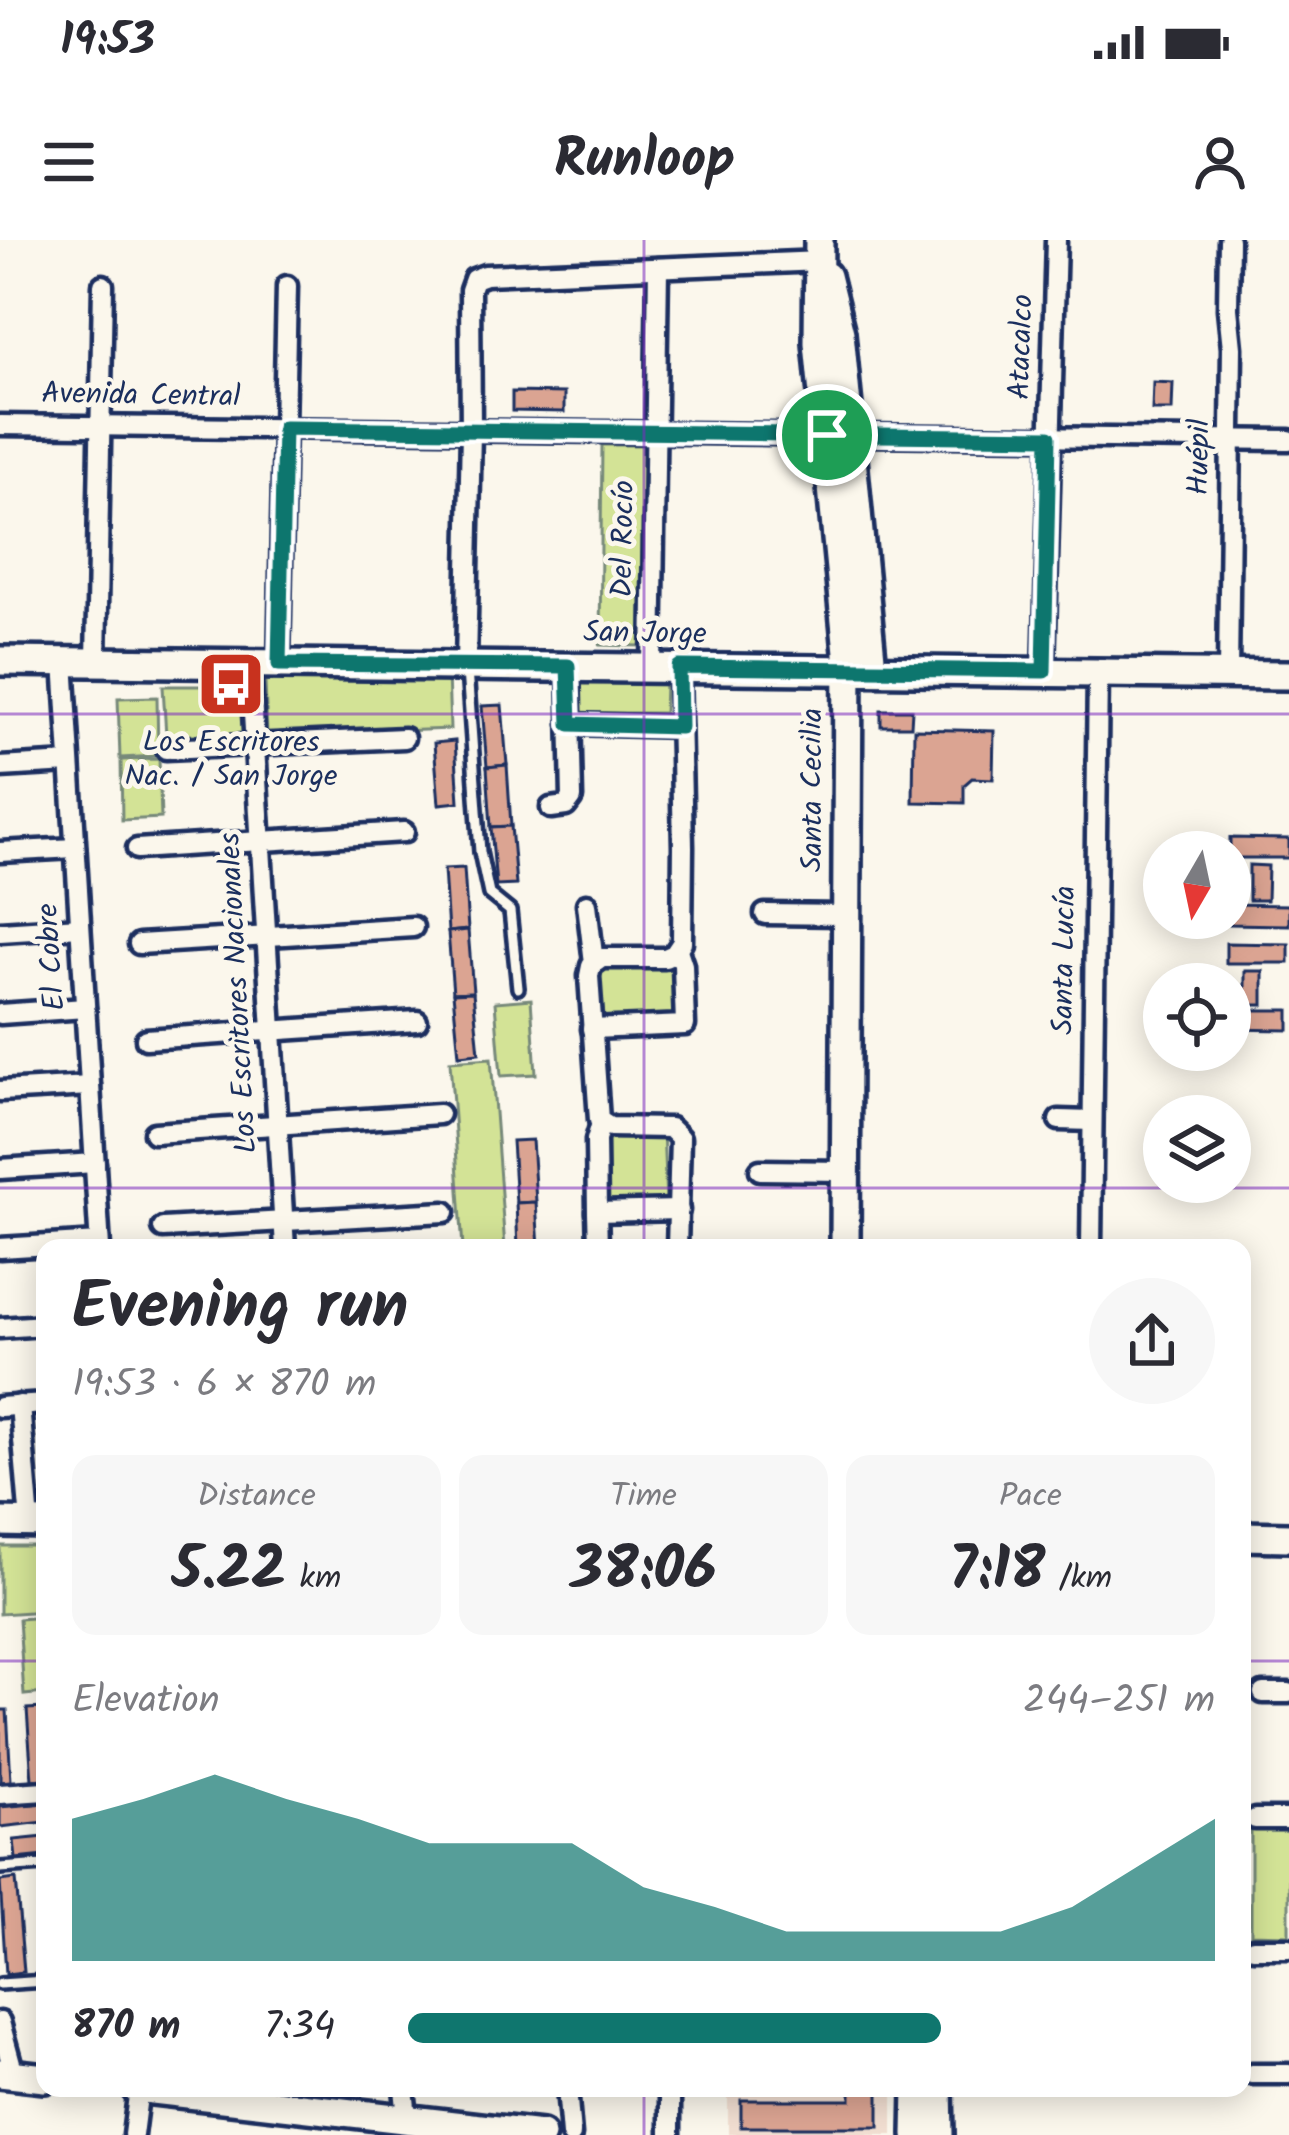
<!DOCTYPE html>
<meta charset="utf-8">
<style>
body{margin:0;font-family:Kalam,sans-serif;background:#f7f7f7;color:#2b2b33;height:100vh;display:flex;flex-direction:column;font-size:45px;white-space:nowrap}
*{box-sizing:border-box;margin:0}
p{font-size:39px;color:#7c7c81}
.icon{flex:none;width:66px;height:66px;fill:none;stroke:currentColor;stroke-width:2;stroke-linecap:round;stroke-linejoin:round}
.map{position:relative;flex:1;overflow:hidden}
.panel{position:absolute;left:36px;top:999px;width:1215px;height:858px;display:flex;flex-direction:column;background:#fff;border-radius:24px;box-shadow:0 6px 30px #0003}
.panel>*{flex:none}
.needle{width:78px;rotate:189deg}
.tools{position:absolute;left:1143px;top:591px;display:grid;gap:24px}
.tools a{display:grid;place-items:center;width:108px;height:108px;border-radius:50%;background:#fff;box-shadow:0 6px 30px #0003;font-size:60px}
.pin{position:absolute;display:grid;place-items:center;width:102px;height:102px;color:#fff;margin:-51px;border:6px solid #fff;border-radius:50%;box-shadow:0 3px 12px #0007}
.round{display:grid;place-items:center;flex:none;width:126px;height:126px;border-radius:63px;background:#f7f7f7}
.headline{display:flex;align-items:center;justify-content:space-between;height:204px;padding:0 36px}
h1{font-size:66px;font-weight:600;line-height:90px}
.stats{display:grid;grid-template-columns:repeat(3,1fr);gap:18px;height:204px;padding:12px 36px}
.stats div{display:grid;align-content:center;border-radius:24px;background:#f7f7f7;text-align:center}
.stats b{font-size:60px;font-weight:600}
.stats small{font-size:33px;font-weight:400}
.stats p{font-size:33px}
.chart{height:336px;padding:24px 36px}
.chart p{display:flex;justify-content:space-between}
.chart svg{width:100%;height:216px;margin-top:12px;fill:#0f766e;opacity:.7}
ul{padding:0 36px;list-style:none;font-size:39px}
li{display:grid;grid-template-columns:192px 144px 1fr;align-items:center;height:90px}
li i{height:30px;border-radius:15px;background:#0f766e}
.status{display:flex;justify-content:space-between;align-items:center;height:84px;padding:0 60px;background:#fff;direction:ltr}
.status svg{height:33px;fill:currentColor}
header{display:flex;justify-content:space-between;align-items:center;height:156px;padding:0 36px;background:#fff;font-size:54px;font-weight:600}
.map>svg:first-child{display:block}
</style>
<div class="status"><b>19:53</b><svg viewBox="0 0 49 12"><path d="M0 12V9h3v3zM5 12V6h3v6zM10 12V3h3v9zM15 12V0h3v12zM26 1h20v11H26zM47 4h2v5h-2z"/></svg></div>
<header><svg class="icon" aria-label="menu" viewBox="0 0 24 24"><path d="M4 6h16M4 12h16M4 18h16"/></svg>Runloop<svg class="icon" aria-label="person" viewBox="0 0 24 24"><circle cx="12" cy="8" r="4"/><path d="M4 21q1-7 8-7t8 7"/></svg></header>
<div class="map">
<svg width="1289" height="1895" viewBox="0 0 1289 1895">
<rect width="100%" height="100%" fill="#fbf7ec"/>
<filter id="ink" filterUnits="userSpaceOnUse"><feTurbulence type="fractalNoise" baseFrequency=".00833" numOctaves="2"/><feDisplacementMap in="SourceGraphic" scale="24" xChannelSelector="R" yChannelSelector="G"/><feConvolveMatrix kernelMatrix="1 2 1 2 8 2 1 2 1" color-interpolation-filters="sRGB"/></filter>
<g filter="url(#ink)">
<path fill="#f1ded1" d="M728,1848h165v47l-165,-1z"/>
<g fill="#d3e396" stroke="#77897a" stroke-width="3">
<path d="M602,205h41l-2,201 -41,-1z"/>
<path d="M448,434l2,55 -183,7 -2,-56z"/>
<path d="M575,442l90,1 -1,30h-89z"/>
<path d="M163,446h79l2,47 -78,3z"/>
<path d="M157,457l1,59 -38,2 -2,-60z"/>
<path d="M159,519l2,59 -39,2 -1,-60z"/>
<path d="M678,726l3,64 -80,3 -2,-63z"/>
<path d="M531,759l5,75 -35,2 -6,-74z"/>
<path d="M491,818l14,190h-42l-13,-187z"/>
<path d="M663,890l3,75 -60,3 -3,-76z"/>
<path d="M0,1306h45v65l-45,3z"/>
<path d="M45,1377v76l-21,2 -5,-76z"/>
<path d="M1251,1585l38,1v109l-38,-1z"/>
</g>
<g fill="#dba492" stroke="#1b2f5e" stroke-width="3">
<path d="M1153,142l20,1 -1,27h-20z"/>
<path d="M512,152l52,1v19l-52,-1z"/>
<path d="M502,465l5,60 -20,2 -5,-61z"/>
<path d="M881,470h31l-1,16h-30z"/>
<path d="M914,489l80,2 -1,48 -21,-1 -8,7v18l-51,-1z"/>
<path d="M455,501l4,61 -20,2 -5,-61z"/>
<path d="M507,525l4,61 -20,1 -4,-60z"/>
<path d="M511,586l5,59 -20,1 -5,-59z"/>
<path d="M1230,598l59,1v19h-59z"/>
<path d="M1249,625l19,1 -1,34h-18z"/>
<path d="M464,628l4,62 -20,2 -4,-63z"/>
<path d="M1230,664l59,1v20l-59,-1z"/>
<path d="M468,690l5,62 -20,1 -5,-61z"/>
<path d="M1226,703l63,1v19h-63z"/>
<rect x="1245" y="731" width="18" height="34"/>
<path d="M473,752l6,61 -20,2 -6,-62z"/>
<path d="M1230,770h59v20l-59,-1z"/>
<path d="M532,900l4,62 -20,1 -4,-62z"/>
<path d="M536,962l3,46h-21l-2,-45z"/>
<path d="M44,1468l1,71 -13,1 -5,-71z"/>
<path d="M0,1470h7l4,71 -11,1z"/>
<path d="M45,1563v19l-45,5v-20z"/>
<path d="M45,1597v19l-29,3 -2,-19z"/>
<path d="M16,1639l8,93 -18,2 -6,-93z"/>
<path d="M851,1848h28v39h-138v-27h110z"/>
</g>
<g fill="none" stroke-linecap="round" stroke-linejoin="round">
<defs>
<g id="lane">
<path d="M467,430l13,182 9,42 21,17 8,77"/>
<path d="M0,1628l45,-3"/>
<path d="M0,1744l45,-3"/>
</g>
<g id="street">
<path d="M0,185l1289,15"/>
<path d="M64,421l36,587"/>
<path d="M96,422l7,-377"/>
<path d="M250,423l35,585"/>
<path d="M279,424l8,-378"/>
<path d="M466,425l5,-234 -1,-141 4,-11 11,-4 336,-14"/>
<path d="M652,427l6,-399"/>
<path d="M1044,431l12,-431"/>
<path d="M1228,434l4,-326 -4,-39 1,-69"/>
<path d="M570,484l110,3"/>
<path d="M166,509l238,-11"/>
<path d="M0,527l70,-4"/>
<path d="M551,568l15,-2 6,-8 -3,-132"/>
<path d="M137,609l267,-17"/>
<path d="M0,612l75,-4"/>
<path d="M587,664l7,59"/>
<path d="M765,674l81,1"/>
<path d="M0,692l80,-5"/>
<path d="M139,704l274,-17"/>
<path d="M0,774l85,-6"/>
<path d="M592,789l93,-4 -2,-60 -5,-15"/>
<path d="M146,799l271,-18"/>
<path d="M0,851l90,-5"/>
<path d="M1059,880l33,1"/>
<path d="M601,883l-5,17 1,72 82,-2"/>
<path d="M154,893l285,-19"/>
<path d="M0,929l95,-6"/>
<path d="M760,930l85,1"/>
<path d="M597,972l1,33"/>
<path d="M163,988l282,-16"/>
<path d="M0,1008l99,-6"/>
<path d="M677,1008l3,-110 -10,-10 -60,-1 -11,-7 -10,-144 2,-10 11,-8h63l9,-4 8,-12 1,-95 -4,-180"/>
<path d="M1091,1008l7,-576"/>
<path d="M0,1088l45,-3"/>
<path d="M20,1165l10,118"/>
<path d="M0,1167l45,-3"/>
<path d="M1263,1453h26"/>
<path d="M0,1554l45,-3"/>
<path d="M1255,1579h34"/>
<path d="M1253,1708h36"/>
<path d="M0,1782l14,52"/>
<path d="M1251,1834h38"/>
<path d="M404,1848l3,30"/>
<path d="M567,1848l4,47"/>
<path d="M133,1895l6,-47"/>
<path d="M670,1895v-47"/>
</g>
<g id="secondary">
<path d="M819,0l-1,103 30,309 -3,596"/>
<path d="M826,36l14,57 32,336"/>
<path d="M0,421l1289,14"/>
<path d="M0,1282l45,1"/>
<path d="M1242,1296l47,1"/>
<path d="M0,1833l45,5"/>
<path d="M136,1848l405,47"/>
<path d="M938,1848l1,47"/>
<path d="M917,1895l1,-47"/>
</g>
</defs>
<use href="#lane" stroke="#1b2f5e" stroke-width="18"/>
<use href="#street" stroke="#1b2f5e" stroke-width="27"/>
<use href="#secondary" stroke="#1b2f5e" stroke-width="36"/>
<use href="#lane" stroke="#fbf7ec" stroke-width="9"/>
<use href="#street" stroke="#fbf7ec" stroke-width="18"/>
<use href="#secondary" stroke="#fbf7ec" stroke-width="27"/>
</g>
</g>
<g fill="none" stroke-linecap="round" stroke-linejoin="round" filter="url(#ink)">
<defs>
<path id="route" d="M284,188l765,9 -5,234 -365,-4 1,60 -110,-3 -2,-58 -289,-2z"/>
</defs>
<use href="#route" stroke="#fff" stroke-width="24"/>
<use href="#route" stroke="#0f766e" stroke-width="15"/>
</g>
<path fill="none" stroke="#7b2cbf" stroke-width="3" stroke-opacity="0.55" d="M644,0v1008M0,474h1289M0,948h1289M0,1421h45M1242,1421h47M644,1848v47"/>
<defs>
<symbol id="bus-square" viewBox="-11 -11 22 22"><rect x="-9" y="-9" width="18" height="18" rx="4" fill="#c8321e" stroke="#fbf7ec"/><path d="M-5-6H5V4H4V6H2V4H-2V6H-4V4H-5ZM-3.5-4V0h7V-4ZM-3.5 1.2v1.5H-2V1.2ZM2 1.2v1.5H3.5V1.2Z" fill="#fff"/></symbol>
</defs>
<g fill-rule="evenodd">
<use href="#bus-square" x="193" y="406" width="76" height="76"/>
</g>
<g text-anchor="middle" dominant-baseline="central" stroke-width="10" stroke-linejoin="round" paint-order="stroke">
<g font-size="30" fill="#1b2f5e" stroke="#fbf7ec">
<text transform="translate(1022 107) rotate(-88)">Atacalco</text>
<text transform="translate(141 156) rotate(1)">Avenida Central</text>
<text transform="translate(1200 217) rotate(-89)">Huépil</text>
<text transform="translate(624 299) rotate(-89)">Del Rocío</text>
<text transform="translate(645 394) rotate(1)">San Jorge</text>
<text transform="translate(813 550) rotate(-90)">Santa Cecilia</text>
<text transform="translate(52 717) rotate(-94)">El Cobre</text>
<text transform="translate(1065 720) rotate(-89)">Santa Lucía</text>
<text transform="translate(239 753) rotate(-93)">Los Escritores Nacionales</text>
</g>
<g font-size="30" fill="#1b2f5e" stroke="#fbf7ec">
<text x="231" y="503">Los Escritores<tspan x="231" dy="34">Nac. / San Jorge</tspan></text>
</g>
</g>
</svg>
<div class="tools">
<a><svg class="needle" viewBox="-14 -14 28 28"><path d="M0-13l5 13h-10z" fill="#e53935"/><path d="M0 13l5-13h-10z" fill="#7c7c81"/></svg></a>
<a><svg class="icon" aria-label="locate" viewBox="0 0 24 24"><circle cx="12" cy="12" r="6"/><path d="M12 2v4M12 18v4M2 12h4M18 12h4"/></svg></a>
<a><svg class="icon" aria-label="layers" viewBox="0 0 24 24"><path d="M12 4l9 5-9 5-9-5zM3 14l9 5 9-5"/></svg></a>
</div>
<div class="pin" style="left:827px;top:195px;background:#1e9e55"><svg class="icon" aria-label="arrive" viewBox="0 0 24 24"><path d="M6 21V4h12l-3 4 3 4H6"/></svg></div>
<section class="panel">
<div class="headline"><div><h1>Evening run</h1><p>19:53 · 6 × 870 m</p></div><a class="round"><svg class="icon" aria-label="share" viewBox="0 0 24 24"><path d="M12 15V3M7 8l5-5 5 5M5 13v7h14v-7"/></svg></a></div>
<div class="stats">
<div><p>Distance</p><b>5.22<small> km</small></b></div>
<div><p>Time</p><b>38:06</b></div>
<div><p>Pace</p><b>7:18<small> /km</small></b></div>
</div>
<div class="chart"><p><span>Elevation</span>244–251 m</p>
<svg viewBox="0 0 160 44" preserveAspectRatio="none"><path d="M0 44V15L10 11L20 6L30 11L40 15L50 20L60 20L70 20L80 29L90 33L100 38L110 38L120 38L130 38L140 33L150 24L160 15V44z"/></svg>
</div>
<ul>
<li><b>870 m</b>7:34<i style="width:66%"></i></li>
</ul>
</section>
</div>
